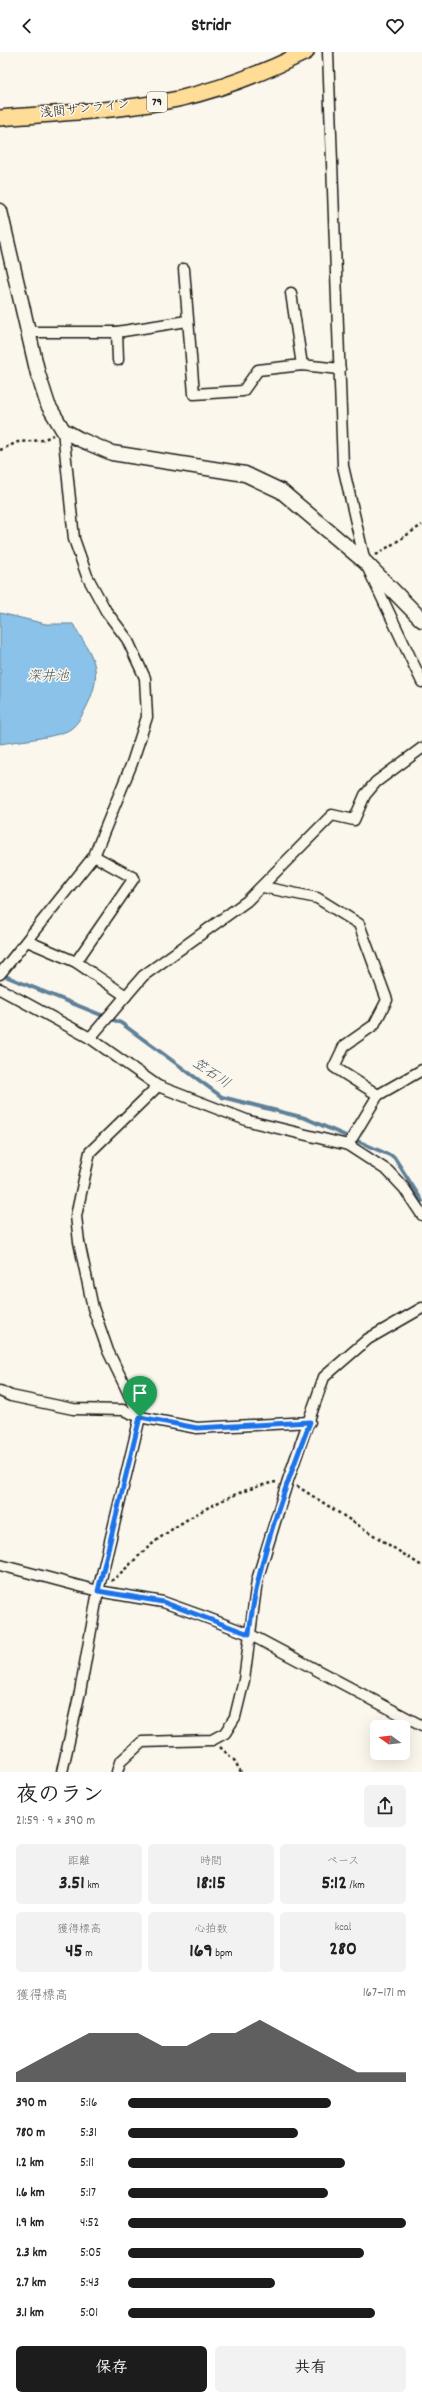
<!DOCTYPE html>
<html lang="ja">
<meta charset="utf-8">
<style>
body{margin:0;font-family:Dekko,"Klee One",sans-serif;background:#f2f2f2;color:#222;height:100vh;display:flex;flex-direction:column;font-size:15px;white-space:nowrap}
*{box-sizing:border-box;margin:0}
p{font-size:13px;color:#767676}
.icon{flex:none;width:22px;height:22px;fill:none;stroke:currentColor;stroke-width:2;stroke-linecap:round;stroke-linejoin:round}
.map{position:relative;height:1720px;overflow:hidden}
.panel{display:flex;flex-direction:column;background:#fff;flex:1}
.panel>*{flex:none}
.needle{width:26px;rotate:285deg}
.tools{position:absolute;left:370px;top:1668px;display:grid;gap:8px}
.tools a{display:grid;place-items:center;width:40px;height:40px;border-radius:6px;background:#fff;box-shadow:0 4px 16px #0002;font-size:20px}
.pin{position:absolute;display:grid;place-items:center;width:34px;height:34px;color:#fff;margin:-41px -17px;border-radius:50% 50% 50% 0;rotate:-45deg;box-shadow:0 0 4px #0007}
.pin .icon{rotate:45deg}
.round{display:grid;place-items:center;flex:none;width:42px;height:42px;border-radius:6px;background:#f2f2f2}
.headline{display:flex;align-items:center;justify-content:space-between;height:68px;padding:0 16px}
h1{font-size:22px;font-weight:700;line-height:30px}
.figures{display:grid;grid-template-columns:repeat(3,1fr);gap:6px;height:68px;padding:4px 16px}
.figures div{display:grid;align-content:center;border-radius:6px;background:#f2f2f2;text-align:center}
.figures b{font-size:20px;font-weight:700}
.figures small{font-size:11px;font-weight:400}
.figures p{font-size:11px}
.chart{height:112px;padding:8px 16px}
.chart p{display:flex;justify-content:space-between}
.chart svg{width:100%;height:72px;margin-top:4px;fill:#1c1c1c;opacity:.7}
.cta{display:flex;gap:8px;margin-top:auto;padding:8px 16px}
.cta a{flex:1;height:46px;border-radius:6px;background:#1c1c1c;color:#fff;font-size:16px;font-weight:700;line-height:46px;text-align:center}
.cta a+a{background:#f2f2f2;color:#222}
ul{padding:0 16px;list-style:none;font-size:13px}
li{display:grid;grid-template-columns:64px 48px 1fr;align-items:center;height:30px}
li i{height:10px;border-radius:5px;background:#1c1c1c}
header{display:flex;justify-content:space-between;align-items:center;height:52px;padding:0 16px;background:#fff;font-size:18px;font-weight:700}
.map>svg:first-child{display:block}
</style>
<header><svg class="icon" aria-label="back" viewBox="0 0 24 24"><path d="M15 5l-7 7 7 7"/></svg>Stridr<svg class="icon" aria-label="heart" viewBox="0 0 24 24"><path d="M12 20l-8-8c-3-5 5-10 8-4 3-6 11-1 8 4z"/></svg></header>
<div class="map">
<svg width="422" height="1720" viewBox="0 0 422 1720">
<rect width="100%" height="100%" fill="#fbf7ec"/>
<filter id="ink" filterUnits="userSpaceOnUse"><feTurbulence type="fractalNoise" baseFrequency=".025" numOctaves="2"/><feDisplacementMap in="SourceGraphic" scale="8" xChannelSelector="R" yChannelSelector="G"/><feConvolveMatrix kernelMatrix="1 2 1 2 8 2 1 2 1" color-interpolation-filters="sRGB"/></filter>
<g filter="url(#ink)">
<path fill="#8ac2e9" stroke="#5e8097" d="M0,561l46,11h27c20,33 32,46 13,84 -4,8 -11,20 -19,23 -15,7 -50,10 -67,13z"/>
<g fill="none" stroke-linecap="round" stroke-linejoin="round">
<path stroke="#5e8097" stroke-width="4" d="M0,922l121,49 101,74 83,21 89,39 28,44"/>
<defs>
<g id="street">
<path d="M328,0l15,414 22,96 57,120"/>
<path d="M184,217l10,125 49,-3 15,-21 44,-5 38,4"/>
<path d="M291,241l11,72"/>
<path d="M28,280h89l70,-11"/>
<path d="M117,280l1,28"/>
<path d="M263,835l54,11 42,26 28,76 -13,25 -30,21 -10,21 44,28"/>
<path d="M27,889l49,21 50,34"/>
<path d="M76,910l58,-84 -40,-22"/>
<path d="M0,922l94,-118 38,-93 15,-46 -2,-39 -18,-39 -21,-28 -19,-35 -13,-37 -11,-109"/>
<path d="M0,937l90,49 68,48 91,35 99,24 40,26 16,17 18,27"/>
<path d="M90,986l53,-62 104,-75 85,-86 22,5 11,-25 11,-13 46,-34"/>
<path d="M348,1093l30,-50 44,-25"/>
<path d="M0,1339l11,5 62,13 50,1 17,7"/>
<path d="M140,1365l-32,-66 -15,-43 -14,-66 -3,-26 14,-64 68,-66"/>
<path d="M0,1513l98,26 65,11 42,15 44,17 173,92"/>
<path d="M62,1720l18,-80 18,-101 42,-174 57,11 113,-6"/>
<path d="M117,1720l3,-10 22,-20 70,-2 13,-7 10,-16 9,-37 13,-100 31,-100 36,-103 44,-38 54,-31"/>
</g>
<path id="secondary" d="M0,159l38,163 10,31 15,25 16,9 33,14 133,21 36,17 84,71 57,58"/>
<path id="primary" d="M0,66c59,-5 120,-7 178,-19 44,-10 87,-27 128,-47"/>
</defs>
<use href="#street" stroke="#1c1c1c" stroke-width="13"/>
<use href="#secondary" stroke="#1c1c1c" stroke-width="17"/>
<use href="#primary" stroke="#1c1c1c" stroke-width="18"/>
<g stroke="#1c1c1c" stroke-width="2.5" stroke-dasharray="3 3" stroke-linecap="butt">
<path d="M0,398l18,-8 25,-2 10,-5"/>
<path d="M376,503l46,-30"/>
<path d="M297,1434l125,80"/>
<path d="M111,1529c16,-12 29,-28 45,-40 32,-25 81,-52 120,-59"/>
<path d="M220,1695l14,13 7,12"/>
</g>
<use href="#street" stroke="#fbf7ec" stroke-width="10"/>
<use href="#secondary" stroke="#fbf7ec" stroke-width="14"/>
<use href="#primary" stroke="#ffdd96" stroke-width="15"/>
</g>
</g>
<g fill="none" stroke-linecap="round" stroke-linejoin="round" filter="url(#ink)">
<defs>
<path id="route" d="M140,1365l57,11 113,-6c-26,69 -53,139 -61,212l-86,-32 -65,-11z"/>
</defs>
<use href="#route" stroke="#fff" stroke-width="8"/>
<use href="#route" stroke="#1a73e8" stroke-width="5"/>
</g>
<g text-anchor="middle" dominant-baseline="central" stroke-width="3" stroke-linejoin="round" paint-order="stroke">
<rect fill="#fbf7ec" stroke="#5f5e5a" stroke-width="1" x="147" y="40" width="20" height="20" rx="3"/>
<g font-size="12" font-weight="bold" fill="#1c1c1c">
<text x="157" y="50">79</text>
</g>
<g font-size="13" fill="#1c1c1c" stroke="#fbf7ec">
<text transform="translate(85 58) rotate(-6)">浅間サンライン</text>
</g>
<g font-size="14" font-style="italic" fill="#425664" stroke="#fbf7ec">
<text x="48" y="625">深井池</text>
<text transform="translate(211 1022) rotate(34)">笠石川</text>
</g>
</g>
</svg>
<div class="tools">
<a><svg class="needle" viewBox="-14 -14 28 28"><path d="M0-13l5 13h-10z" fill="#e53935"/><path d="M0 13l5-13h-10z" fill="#767676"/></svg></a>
</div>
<div class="pin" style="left:140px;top:1365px;background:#1e9e55"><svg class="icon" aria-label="arrive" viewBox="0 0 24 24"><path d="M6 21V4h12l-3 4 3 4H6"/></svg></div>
</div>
<section class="panel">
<div class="headline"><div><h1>夜のラン</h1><p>21:59 · 9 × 390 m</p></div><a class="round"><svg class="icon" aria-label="share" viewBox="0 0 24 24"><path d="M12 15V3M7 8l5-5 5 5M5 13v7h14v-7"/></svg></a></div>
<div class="figures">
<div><p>距離</p><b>3.51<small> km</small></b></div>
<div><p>時間</p><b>18:15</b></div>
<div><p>ペース</p><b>5:12<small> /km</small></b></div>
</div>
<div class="figures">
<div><p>獲得標高</p><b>45<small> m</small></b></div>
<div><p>心拍数</p><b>169<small> bpm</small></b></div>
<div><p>kcal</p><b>280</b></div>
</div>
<div class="chart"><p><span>獲得標高</span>167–171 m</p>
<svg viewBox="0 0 160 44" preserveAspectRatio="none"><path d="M0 44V38L10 30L20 22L30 14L40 14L50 14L60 22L70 22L80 14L90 14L100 6L110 14L120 22L130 30L140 38L150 38L160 38V44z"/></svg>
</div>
<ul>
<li><b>390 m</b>5:16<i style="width:73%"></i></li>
<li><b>780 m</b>5:31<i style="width:61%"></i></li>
<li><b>1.2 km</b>5:11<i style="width:78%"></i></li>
<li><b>1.6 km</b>5:17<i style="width:72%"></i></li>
<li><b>1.9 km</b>4:52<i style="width:100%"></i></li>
<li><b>2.3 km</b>5:05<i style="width:85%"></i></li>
<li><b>2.7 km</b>5:43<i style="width:53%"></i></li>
<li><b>3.1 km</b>5:01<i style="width:89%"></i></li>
</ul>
<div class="cta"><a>保存</a><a>共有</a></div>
</section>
